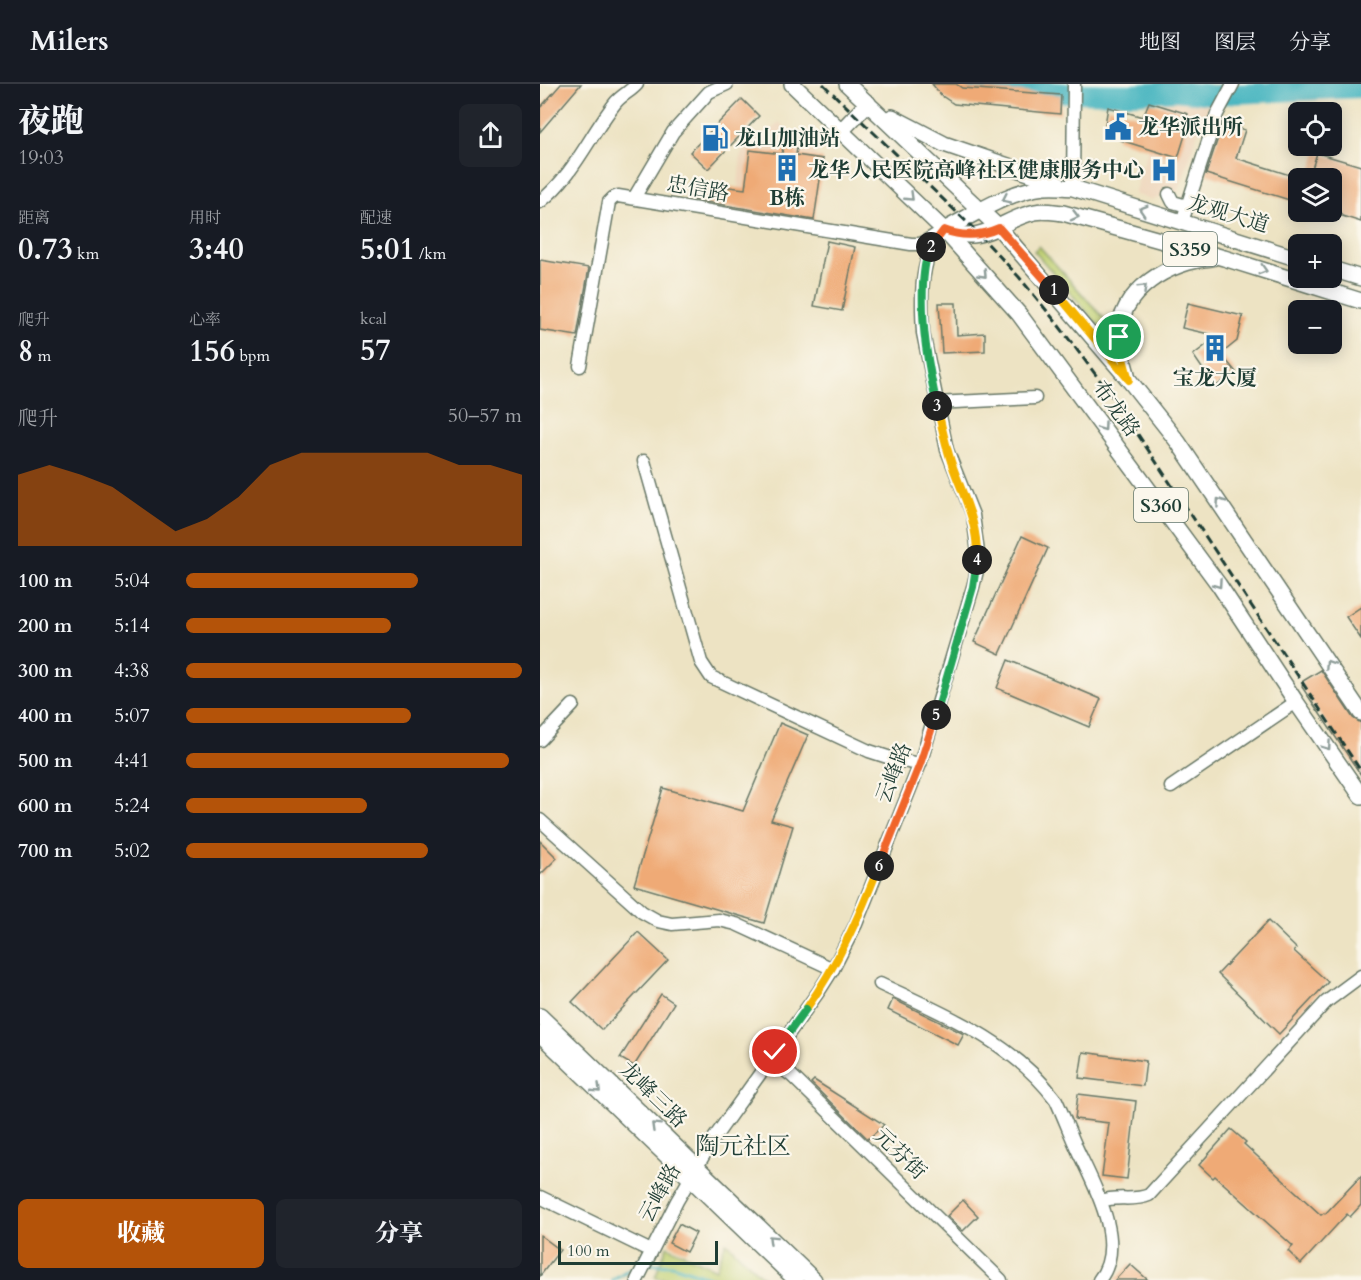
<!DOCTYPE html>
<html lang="zh">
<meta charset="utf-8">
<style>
body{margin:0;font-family:Cardo,"Noto Serif SC",serif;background:#20242c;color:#f1f3f6;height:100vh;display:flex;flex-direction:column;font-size:22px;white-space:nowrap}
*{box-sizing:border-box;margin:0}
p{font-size:20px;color:#9ea1a6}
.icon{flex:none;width:33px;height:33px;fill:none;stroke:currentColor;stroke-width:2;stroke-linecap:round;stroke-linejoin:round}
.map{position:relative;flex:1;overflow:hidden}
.panel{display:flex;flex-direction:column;background:#171b24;width:540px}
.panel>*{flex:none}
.fabs{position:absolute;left:748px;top:18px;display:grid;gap:12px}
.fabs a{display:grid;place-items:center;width:54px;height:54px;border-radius:9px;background:#171b24;box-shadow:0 3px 15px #0003;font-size:30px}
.scale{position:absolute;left:18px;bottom:15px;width:160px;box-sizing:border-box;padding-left:6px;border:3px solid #1f3d34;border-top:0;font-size:16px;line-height:21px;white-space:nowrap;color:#1f3d34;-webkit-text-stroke:4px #fbf7ec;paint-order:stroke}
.pin{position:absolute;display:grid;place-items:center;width:51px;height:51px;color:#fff;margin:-26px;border:3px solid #fff;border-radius:50%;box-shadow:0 2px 6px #0007}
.km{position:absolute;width:30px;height:30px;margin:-15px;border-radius:50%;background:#222;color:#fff;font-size:16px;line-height:30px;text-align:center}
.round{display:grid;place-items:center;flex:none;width:63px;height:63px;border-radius:9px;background:#20242c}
.head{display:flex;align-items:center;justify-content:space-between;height:102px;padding:0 18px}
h1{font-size:33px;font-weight:800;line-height:45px}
.stats{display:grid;grid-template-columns:repeat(3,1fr);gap:9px;height:102px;padding:6px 18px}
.stats div{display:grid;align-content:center}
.stats b{font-size:30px;font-weight:800}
.stats small{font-size:16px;font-weight:400}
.stats p{font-size:16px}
.chart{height:168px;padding:12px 18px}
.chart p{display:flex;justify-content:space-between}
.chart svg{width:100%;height:108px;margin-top:6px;fill:#b45309;opacity:.7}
.button{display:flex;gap:12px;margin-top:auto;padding:12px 18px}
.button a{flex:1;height:69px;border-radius:9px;background:#b45309;color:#fff;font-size:24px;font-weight:800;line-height:69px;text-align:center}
.button a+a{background:#20242c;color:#f1f3f6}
ul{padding:0 18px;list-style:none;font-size:20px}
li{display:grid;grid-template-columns:96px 72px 1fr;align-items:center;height:45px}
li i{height:15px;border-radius:8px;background:#b45309}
header{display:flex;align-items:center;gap:36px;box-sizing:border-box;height:84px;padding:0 30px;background:#171b24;border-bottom:2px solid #363941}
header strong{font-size:28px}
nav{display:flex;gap:33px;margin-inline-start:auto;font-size:21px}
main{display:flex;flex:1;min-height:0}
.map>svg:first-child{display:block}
</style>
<header>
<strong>Milers</strong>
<nav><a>地图</a><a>图层</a><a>分享</a></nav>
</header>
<main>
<section class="panel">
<div class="head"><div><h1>夜跑</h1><p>19:03</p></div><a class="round"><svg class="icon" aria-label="share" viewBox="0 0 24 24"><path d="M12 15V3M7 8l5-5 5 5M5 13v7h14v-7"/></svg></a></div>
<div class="stats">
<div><p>距离</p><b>0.73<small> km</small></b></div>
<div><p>用时</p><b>3:40</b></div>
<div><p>配速</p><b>5:01<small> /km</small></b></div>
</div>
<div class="stats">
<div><p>爬升</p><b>8<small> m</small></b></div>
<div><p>心率</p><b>156<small> bpm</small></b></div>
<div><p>kcal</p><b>57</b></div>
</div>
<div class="chart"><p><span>爬升</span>50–57 m</p>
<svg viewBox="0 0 160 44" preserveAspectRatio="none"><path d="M0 44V15L10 11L20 15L30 20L40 29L50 38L60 33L70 24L80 11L90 6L100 6L110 6L120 6L130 6L140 11L150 11L160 15V44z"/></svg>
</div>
<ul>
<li><b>100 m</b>5:04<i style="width:69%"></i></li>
<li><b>200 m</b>5:14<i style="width:61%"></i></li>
<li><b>300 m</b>4:38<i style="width:100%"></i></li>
<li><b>400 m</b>5:07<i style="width:67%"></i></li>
<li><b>500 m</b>4:41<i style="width:96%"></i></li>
<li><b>600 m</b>5:24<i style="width:54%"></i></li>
<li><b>700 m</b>5:02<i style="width:72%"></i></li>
</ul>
<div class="button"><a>收藏</a><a>分享</a></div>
</section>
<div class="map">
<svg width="821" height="1196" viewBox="0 0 821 1196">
<rect width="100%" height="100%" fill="#fbf7ec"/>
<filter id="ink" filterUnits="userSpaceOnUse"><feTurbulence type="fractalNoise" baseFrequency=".0167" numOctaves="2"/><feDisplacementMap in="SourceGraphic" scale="12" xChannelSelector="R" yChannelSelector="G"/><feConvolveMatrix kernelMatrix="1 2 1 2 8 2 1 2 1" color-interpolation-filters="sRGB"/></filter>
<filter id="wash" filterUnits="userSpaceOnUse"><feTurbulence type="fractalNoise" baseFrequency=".008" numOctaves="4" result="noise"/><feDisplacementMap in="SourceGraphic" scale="24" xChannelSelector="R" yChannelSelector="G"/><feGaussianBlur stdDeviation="1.35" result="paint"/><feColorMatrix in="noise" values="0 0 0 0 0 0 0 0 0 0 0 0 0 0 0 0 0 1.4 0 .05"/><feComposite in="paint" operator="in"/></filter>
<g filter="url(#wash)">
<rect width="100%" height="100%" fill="#ede3c3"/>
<g fill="#eed6bb">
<path d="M623,16l44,1 4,3 -12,25 -20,62 -27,9 -18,-6z"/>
<path d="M239,38l41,36 3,1 -9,62 -121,-17 3,-21 42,5 3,-34 17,-21 9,2z"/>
</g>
<g fill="#c0d072" stroke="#708653" stroke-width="1.5">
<path d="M499,162l78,87 -2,11 -81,-93z"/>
<path d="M186,1158l40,38h-92l-19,-3 12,-31 49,23z"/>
</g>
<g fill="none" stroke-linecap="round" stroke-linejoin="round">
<g stroke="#46b5c0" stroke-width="3">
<path d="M109,1180l23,1 45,15"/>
<path d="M72,1196l16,-10 12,-4"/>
</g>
<path stroke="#46b5c0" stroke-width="20" d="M435,0l91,9 68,1 42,-3 37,4 148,-7"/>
</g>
<g id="blocks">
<g fill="#efaa76">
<path d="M21,0h20l-41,48v-24z"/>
<path d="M392,0h24l6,4 99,7 -1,19 -106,-10 -12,-8z"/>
<path d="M202,15l17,17 -51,53 -18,-17z"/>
<path d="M609,18l39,12 -6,16 4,2 -8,26 -61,-19 1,-3 -11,-7 -2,-4 3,-18 35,10z"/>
<path d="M683,39l22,7 -9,28 63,20v25l-93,-29z"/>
<path d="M244,55l14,2 -2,14 27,4 -9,61 -120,-20 2,-17 49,6 5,-39 32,4z"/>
<path d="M777,69l44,13v56l-19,-6 -10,-19v-19h-23z"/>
<path d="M287,157l28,6 -13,64 -28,-5z"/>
<path d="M0,176l49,8 -12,68 -37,-6z"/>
<path d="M399,219h17l1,32 28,-2v18l-43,2z"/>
<path d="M648,219l55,13 -6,25 -16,13 15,18 -21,15 -22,-32 25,-19 -36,-8z"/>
<path d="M482,452l26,12 -48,106 -26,-12z"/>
<path d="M821,523v32l-15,-22z"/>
<path d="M468,576l93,39 -12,28 -92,-39z"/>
<path d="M781,586l32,48 8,5v52l-59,-88 1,-6z"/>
<path d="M240,639l28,12 -37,85 22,6 -29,97 -130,-38 29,-97 80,23z"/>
<path d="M0,757l17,17 -17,17z"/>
<path d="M728,837l28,27 -2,3 34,31 -49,52 -61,-60z"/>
<path d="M98,848l30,28 -66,70 -30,-28z"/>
<path d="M121,910l13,9 -40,63 -14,-8z"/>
<path d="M353,915l71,35 -6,11 -70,-35z"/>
<path d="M543,968l63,9 -3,25 -64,-8z"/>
<path d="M274,996l66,42 4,3 -16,14 -57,-56z"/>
<path d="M538,1010l58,7 -9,78 -25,-3 7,-53 -34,-4z"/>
<path d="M691,1045l15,13 -2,2 77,71 3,-2 1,1 36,-38v29l-11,12 -3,-3 -46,50 -13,-13 5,-5 -78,-70 -2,2 -14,-13z"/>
<path d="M423,1116l15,16 -15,15 -16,-15z"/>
<path d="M139,1140l17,9 -10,19 -17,-9z"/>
<path d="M0,1151l20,15 -20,26z"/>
<path d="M590,1180l18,16h-33z"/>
</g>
</g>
</g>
<g filter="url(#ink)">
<use href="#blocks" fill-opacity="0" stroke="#677766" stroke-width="1.5"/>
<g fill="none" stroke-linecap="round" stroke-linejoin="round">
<defs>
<g id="minor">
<path d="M533,92l3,1 16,-9"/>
<path d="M533,104l1,-104"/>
<path d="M629,110l4,8 14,4"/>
<path d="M94,114l39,-66 36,-40 18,-8"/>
<path d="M0,118c35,-28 49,-66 76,-100 6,-7 15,-11 21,-18"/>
<path d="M642,138l35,-108 16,-30"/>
<path d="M40,282l29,-164 4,-4 5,-2 293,48h10l15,-9"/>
<path d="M396,319l99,-5"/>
<path d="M104,377l57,201 10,15 158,74 28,9 23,4"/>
<path d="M0,656l33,-35"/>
<path d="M631,703l125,-85"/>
<path d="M0,736l102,92 16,9 14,3 47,-4 17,4 97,45"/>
<path d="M340,900c64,30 132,57 176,116 8,17 14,34 22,51 16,34 50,94 21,129"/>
<path d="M230,974l22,18 209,204"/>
<path d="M0,1113l111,54"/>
<path d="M562,1117c15,-6 31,1 47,-6l177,-193 35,-26"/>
<path d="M97,1196l40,-79 35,-60 107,-150 14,-22 23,-45 64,-160 53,-177 4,-16 1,-18 -5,-38 -26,-65 -24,-117c-2,-35 -4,-77 21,-103"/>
</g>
<g id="major">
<path d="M252,0l152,146 75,84 200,271 77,117 65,94"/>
<path d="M307,0l152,144 130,152 49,62 183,271"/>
<path d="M352,33l52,27 114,39"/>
<path d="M301,47l27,-28"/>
<path d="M404,146c41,16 55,-10 91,-18 9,-2 19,0 28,1l161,45 137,43"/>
<path d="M404,146c31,-16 65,-39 100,-43 10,-1 19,0 29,1l226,71"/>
<path d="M792,185l29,9"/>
<path d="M587,290c-3,-12 -8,-25 -8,-37 0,-47 51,-76 93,-79"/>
<path d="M0,932l274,264"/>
<path d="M0,950l256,246"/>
</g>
</defs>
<use href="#minor" stroke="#677766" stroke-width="15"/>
<use href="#major" stroke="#677766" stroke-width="18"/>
<use href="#minor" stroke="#fff" stroke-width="12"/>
<use href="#major" stroke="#fff" stroke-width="15"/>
<path stroke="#1f3d34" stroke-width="3" stroke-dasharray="9 4.5" stroke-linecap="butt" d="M283,0l148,142 48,51 37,45 61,81 244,368"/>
</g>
<defs><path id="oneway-chevron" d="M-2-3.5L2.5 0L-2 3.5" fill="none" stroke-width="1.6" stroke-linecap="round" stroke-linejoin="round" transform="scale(1.5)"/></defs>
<g stroke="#8f9e9a">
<use href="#oneway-chevron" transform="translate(370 113) rotate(44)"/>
<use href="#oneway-chevron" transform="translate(466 115) rotate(155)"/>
<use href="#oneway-chevron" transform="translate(603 126) rotate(-163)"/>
<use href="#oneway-chevron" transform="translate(535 132) rotate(14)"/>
<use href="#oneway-chevron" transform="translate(723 186) rotate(17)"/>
<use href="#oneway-chevron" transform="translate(443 190) rotate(46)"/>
<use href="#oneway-chevron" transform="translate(603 204) rotate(-44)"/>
<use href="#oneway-chevron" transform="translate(563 343) rotate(54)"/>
<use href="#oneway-chevron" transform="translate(680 418) rotate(-125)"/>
<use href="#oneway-chevron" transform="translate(678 500) rotate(55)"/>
<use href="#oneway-chevron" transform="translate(789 580) rotate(-124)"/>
<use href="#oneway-chevron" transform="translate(787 662) rotate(55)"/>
<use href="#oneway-chevron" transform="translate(57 1005) rotate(44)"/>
<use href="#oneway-chevron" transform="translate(115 1042) rotate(-136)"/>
<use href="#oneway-chevron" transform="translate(232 1155) rotate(-136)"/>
</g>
</g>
<g fill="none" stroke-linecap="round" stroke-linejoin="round" filter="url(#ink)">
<defs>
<path id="split-1" d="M514,206l75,90 -9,-32 -1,-11"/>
<path id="split-2" d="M391,163l13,-17c18,7 37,6 55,-2l55,62"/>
<path id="split-3" d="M391,163c-6,11 -7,25 -8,37 -2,42 5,81 14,122"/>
<path id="split-4" d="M397,322c5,21 9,43 17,64 12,32 24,54 23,90"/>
<path id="split-5" d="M396,631l37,-128 4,-27"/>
<path id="split-6" d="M339,782l41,-102 16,-49"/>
<path id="split-7" d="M266,925c32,-45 53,-92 73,-143"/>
<path id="split-8" d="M235,968l31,-43"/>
</defs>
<use href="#split-1" stroke="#fff" stroke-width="12"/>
<use href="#split-2" stroke="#fff" stroke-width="12"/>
<use href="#split-3" stroke="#fff" stroke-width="12"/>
<use href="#split-4" stroke="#fff" stroke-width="12"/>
<use href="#split-5" stroke="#fff" stroke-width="12"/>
<use href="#split-6" stroke="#fff" stroke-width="12"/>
<use href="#split-7" stroke="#fff" stroke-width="12"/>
<use href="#split-8" stroke="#fff" stroke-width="12"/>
<use href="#split-1" stroke="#f5b400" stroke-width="8"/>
<use href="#split-2" stroke="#f0652b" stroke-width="8"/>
<use href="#split-3" stroke="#22a559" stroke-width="8"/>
<use href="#split-4" stroke="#f5b400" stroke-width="8"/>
<use href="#split-5" stroke="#22a559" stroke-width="8"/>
<use href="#split-6" stroke="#f0652b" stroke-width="8"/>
<use href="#split-7" stroke="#f5b400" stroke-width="8"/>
<use href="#split-8" stroke="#22a559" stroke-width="8"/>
</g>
<defs>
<symbol id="civic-bare" viewBox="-9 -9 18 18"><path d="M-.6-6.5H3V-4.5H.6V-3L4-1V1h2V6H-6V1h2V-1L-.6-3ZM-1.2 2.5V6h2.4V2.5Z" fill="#1f6fb2" stroke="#fbf7ec" stroke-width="2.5" paint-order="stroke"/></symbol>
<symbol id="fuel-bare" viewBox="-9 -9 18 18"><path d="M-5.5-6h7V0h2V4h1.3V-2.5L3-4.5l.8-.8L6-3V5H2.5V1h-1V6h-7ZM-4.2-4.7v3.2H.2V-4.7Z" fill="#1f6fb2" stroke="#fbf7ec" stroke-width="2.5" paint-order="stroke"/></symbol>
<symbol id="building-bare" viewBox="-9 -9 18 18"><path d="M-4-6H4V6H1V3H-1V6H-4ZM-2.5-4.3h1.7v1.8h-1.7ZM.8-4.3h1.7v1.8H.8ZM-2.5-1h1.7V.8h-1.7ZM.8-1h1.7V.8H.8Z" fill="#1f6fb2" stroke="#fbf7ec" stroke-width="2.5" paint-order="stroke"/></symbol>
<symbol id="hospital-bare" viewBox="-9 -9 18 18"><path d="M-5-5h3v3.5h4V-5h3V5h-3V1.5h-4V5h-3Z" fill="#1f6fb2" stroke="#fbf7ec" stroke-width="2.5" paint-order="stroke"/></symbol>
</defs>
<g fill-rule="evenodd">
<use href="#civic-bare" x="559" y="24" width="38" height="38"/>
<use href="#fuel-bare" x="156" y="35" width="38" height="38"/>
<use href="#building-bare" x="228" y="65" width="38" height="38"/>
<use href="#hospital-bare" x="605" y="67" width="38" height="38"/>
<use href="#building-bare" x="656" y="245" width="38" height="38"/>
</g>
<g text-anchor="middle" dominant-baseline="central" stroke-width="4.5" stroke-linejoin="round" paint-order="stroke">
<g fill="#fbf7ec" stroke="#61756b" stroke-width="1.5">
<rect x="623" y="148" width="54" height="34" rx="4.5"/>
<rect x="594" y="404" width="54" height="34" rx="4.5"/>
</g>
<g font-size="20" font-weight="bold" fill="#1f3d34">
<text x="650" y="165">S359</text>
<text x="621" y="421">S360</text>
</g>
<g font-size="21" font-weight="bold" fill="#1f3d34" stroke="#fbf7ec" text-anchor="start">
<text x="598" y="43">龙华派出所</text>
<text x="195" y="54">龙山加油站</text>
<text x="604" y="86" text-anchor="end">龙华人民医院高峰社区健康服务中心</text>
<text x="247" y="114" text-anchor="middle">B栋</text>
<text x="675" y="294" text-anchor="middle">宝龙大厦</text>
</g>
<g font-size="21" fill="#1f3d34" stroke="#fbf7ec">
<text transform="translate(158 105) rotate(10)">忠信路</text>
<text transform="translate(688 130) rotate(17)">龙观大道</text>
<text transform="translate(576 325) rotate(54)">布龙路</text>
<text transform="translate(354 689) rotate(-69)">云峰路</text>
<text transform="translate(113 1011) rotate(44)">龙峰三路</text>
<text transform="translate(360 1070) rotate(44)">元芬街</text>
<text transform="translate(120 1109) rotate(-61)">云峰路</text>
</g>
<g font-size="24" fill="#1f3d34" stroke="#fbf7ec">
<text x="203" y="1062">陶元社区</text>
</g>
</g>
</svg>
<div class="fabs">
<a><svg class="icon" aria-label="locate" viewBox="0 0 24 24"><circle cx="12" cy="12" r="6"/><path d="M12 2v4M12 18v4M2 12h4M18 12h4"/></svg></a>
<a><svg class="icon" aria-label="layers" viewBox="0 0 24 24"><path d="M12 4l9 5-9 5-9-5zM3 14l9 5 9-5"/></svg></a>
<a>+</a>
<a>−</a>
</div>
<div class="scale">100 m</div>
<div class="pin" style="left:579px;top:253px;background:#1e9e55"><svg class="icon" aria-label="arrive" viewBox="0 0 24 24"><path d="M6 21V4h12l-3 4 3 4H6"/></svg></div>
<div class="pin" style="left:235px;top:968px;background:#d93025"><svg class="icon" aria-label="check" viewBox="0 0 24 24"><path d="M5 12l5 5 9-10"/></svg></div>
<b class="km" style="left:514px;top:206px">1</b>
<b class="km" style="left:391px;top:163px">2</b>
<b class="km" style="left:397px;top:322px">3</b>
<b class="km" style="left:437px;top:476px">4</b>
<b class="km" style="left:396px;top:631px">5</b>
<b class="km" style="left:339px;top:782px">6</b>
</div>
</main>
